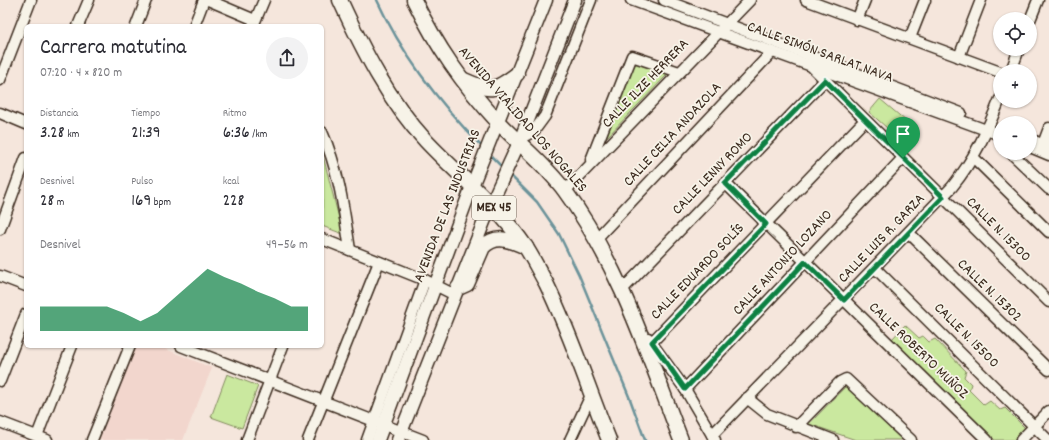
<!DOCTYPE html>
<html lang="es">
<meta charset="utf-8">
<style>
body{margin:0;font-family:Dekko,sans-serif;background:#f2f2f3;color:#2b2b33;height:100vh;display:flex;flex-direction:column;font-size:15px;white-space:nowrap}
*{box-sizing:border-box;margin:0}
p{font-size:13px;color:#7c7c81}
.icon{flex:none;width:22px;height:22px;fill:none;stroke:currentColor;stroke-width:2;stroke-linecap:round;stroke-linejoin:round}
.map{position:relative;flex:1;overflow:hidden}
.side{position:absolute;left:24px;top:24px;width:300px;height:324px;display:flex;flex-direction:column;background:#fff;border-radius:6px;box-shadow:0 1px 3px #0004}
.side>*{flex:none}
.fabs{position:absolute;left:993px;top:12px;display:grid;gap:8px}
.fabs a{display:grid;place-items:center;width:44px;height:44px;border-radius:50%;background:#fff;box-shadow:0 1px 3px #0004;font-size:20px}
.pin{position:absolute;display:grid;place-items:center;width:34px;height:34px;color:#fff;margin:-41px -17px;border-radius:50% 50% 50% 0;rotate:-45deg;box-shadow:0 0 4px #0007}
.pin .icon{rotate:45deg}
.round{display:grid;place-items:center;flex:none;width:42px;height:42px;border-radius:21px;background:#f2f2f3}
.headline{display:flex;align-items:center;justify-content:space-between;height:68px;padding:0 16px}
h1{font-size:22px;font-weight:600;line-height:30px}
.metrics{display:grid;grid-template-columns:repeat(3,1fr);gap:6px;height:68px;padding:4px 16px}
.metrics div{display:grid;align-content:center}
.metrics b{font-size:17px;font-weight:600}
.metrics small{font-size:11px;font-weight:400}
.metrics p{font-size:11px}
.chart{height:112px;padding:8px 16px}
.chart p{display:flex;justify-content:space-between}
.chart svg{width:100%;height:72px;margin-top:4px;fill:#0b8043;opacity:.7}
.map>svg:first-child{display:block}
</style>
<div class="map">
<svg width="1049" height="440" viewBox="0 0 1049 440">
<rect width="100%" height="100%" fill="#f5e6dc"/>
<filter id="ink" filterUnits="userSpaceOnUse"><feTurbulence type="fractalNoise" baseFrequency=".025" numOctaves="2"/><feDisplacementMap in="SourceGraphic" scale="8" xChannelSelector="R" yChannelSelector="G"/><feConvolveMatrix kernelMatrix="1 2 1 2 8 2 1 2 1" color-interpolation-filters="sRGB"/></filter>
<g filter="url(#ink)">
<path fill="#f2d6cd" d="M135,346h23l54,22 -29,72h-84z"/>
<g fill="#cae89f" stroke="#82895e">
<path d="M635,61l33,13 -63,65z"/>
<path d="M880,99l26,22 -11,14 -26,-23z"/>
<path d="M322,152l21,82 -21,-8z"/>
<path d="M905,325l14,13 4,-2 6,6 6,-3 31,32 -2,6 7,7 -2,6 15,15 6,-4 10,9 5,-2 21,21 -10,11h-21l-103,-101z"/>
<path d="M227,374l31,12 -16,42 -31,-11z"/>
<path d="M846,386l56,54h-46l-47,-16z"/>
</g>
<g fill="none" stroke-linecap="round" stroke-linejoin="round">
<g stroke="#6c939a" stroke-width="2.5">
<path d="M377,0c25,55 64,105 106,148"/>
<path d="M488,153l15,15"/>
<path d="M509,174l28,28 22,32 20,41 51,124 15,41"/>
</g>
<defs>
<g id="minor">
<path d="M208,0l47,20"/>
<path d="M631,0l369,135"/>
<path d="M664,0l297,113"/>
<path d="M806,0l194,72"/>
<path d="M857,20l8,-20"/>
<path d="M1030,20l8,-20"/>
<path d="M78,26l11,-26"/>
<path d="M136,26l10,-26"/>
<path d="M194,26l10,-26"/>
<path d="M253,26l11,-26"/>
<path d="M910,38l15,-38"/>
<path d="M959,57l22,-57"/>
<path d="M813,68l236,234"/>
<path d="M1011,71l8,-22"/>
<path d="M0,80l31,-80"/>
<path d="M0,113l26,11"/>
<path d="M322,132c17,38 22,78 28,118"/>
<path d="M521,138l13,-7 11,-15 46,-116"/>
<path d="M1030,139l19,8"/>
<path d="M1043,144l6,-16"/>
<path d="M1030,147l19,8"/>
<path d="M1011,153l38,36"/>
<path d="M974,158l75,74"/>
<path d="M591,160l41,-104 47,16"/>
<path d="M725,183l262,257"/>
<path d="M565,191l185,-191"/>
<path d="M0,229l26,-71"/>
<path d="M909,233l140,137"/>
<path d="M322,239l103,41 30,15"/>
<path d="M596,239l176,-187"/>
<path d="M875,268l173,172"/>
<path d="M0,276l26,10"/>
<path d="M622,290l203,-210"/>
<path d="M648,338l37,51 30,51"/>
<path d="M652,342l213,-222"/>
<path d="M181,346l242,94"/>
<path d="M0,381l26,-67"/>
<path d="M685,389l218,-231"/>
<path d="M747,398l20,16 66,26"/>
<path d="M0,422l47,18"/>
<path d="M796,427l44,-45 6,-3 65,61"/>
<path d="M712,435l240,-248c22,-27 35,-56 48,-88"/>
<path d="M37,436l35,-90"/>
<path d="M92,440l38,-94"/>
<path d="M247,440l36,-94"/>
<path d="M308,440l71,-178"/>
<path d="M367,440l58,-160"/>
<path d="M570,440l21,-45"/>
<path d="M1021,440l28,-29"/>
</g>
<g id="major">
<path d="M378,440l94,-254 74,-186"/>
<path d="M398,440l93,-236 30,-66 54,-138"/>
</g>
<g id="highway">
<path d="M340,0c23,50 48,100 86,141 33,35 72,65 99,105 8,12 14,25 21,37 25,51 42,105 63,157"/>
<path d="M414,0c23,47 48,83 84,122 22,23 48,43 67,69 55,75 83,164 116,249"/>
<path d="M464,80c27,12 29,12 53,-6"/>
<path d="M458,288l9,-4 16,-37c13,-13 27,-7 43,0"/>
</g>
</defs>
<use href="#minor" stroke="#3b2a1e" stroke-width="13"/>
<use href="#major" stroke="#3b2a1e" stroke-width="15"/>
<use href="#highway" stroke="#3b2a1e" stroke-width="17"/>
<use href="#minor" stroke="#f7f3e8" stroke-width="10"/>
<use href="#major" stroke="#f7f3e8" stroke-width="12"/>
<use href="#highway" stroke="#f7f3e8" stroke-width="14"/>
</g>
</g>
<g fill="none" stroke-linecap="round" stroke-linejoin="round" filter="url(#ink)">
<defs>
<path id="route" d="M825,80l118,117 -99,103 -39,-38 -120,127 -33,-47 114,-118 -41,-41z"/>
</defs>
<use href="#route" stroke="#fff" stroke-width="8"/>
<use href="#route" stroke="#0b8043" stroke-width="5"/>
</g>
<g text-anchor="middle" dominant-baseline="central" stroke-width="3.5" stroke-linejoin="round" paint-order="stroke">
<rect fill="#f7f3e8" stroke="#73665b" stroke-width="1" x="472" y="196" width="44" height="24" rx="3"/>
<g font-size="14" font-weight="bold" fill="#3b2a1e">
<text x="494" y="208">MEX 45</text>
</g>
<g font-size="15" fill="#3b2a1e" stroke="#f7f3e8">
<text transform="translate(820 53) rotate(20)">CALLE SIMÓN SARLAT NAVA</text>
<text transform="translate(646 84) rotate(-46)">CALLE ILZE HERRERA</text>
<text transform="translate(522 120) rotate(49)">AVENIDA VIALIDAD LOS NOGALES</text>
<text transform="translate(673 135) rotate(-47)">CALLE CELIA ANDAZOLA</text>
<text transform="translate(713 174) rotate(-46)">CALLE LENNY ROMO</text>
<text transform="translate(448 206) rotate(-69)">AVENIDA DE LAS INDUSTRIAS</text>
<text transform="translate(998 230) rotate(45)">CALLE N. 15300</text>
<text transform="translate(882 239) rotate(-46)">CALLE LUIS R. GARZA</text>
<text transform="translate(783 263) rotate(-47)">CALLE ANTONIO LOZANO</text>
<text transform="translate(698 272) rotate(-46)">CALLE EDUARDO SOLÍS</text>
<text transform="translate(989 291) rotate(44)">CALLE N. 15302</text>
<text transform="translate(966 336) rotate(45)">CALLE N. 15500</text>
<text transform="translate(918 351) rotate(44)">CALLE ROBERTO MUÑOZ</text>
</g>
</g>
</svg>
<div class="fabs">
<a><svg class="icon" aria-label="locate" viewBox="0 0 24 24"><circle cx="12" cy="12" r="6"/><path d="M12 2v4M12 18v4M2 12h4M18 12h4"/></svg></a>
<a>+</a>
<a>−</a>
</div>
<div class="pin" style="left:903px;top:158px;background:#1e9e55"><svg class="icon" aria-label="arrive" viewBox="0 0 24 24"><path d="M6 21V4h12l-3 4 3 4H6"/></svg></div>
<section class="side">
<div class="headline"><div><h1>Carrera matutina</h1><p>07:20 · 4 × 820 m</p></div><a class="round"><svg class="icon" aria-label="share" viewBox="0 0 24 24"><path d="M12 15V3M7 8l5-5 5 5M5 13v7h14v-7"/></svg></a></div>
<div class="metrics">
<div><p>Distancia</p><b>3.28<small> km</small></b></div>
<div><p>Tiempo</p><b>21:39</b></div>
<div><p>Ritmo</p><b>6:36<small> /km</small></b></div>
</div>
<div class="metrics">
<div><p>Desnivel</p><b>28<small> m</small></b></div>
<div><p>Pulso</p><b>169<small> bpm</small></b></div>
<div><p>kcal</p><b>228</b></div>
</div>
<div class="chart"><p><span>Desnivel</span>49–56 m</p>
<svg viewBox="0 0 160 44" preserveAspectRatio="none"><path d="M0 44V29L10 29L20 29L30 29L40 29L50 33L60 38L70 33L80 24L90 15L100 6L110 11L120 15L130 20L140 24L150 29L160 29V44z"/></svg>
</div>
</section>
</div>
